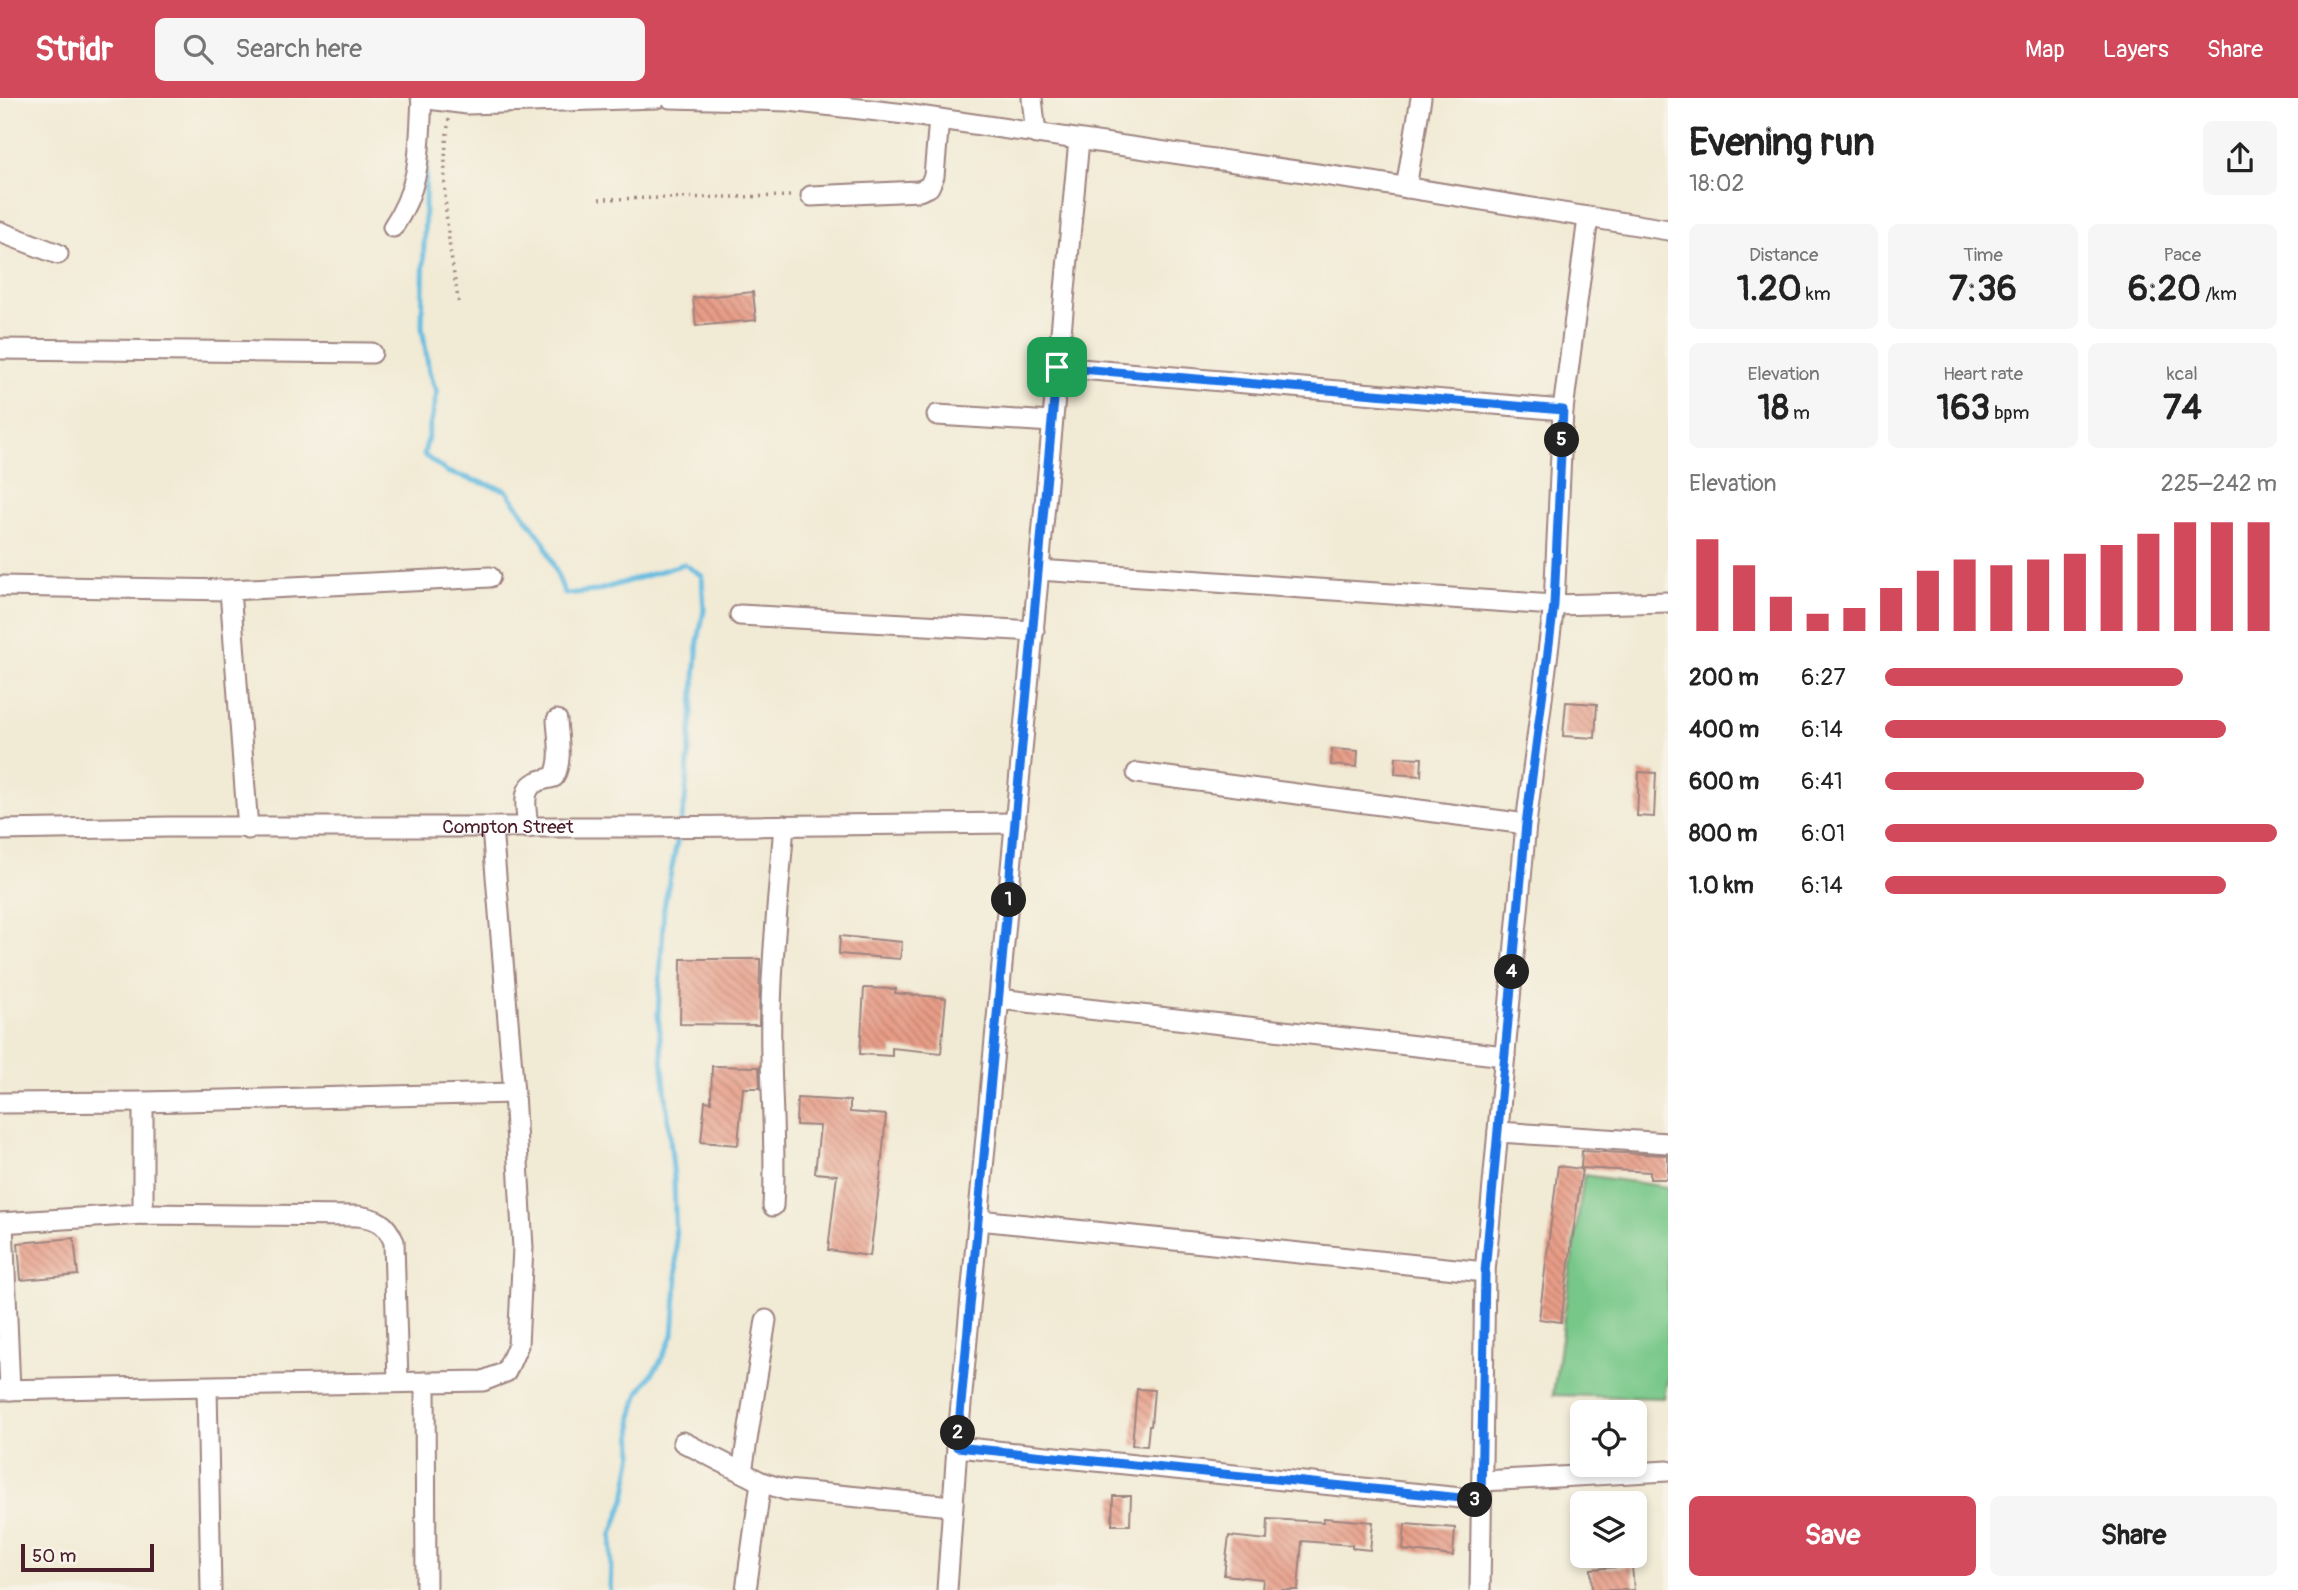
<!DOCTYPE html>
<meta charset="utf-8">
<style>
body{margin:0;font-family:Pangolin,sans-serif;background:#f6f6f6;color:#222;height:100vh;display:flex;flex-direction:column;font-size:26px;white-space:nowrap}
*{box-sizing:border-box;margin:0}
p{font-size:23px;color:#767676}
.icon{flex:none;width:38px;height:38px;fill:none;stroke:currentColor;stroke-width:2;stroke-linecap:round;stroke-linejoin:round}
.map{position:relative;flex:1;overflow:hidden}
.sheet{display:flex;flex-direction:column;background:#fff;width:630px}
.sheet>*{flex:none}
.tools{position:absolute;left:1570px;top:1302px;display:grid;gap:14px}
.tools a{display:grid;place-items:center;width:77px;height:77px;border-radius:10px;background:#fff;box-shadow:0 4px 10px #0003;font-size:35px}
.scale{position:absolute;left:21px;bottom:18px;width:133px;box-sizing:border-box;padding-left:7px;border:4px solid #4a1f2b;border-top:0;font-size:19px;line-height:24px;white-space:nowrap;color:#4a1f2b;-webkit-text-stroke:5px #f7f3e8;paint-order:stroke}
.pin{position:absolute;display:grid;place-items:center;width:60px;height:60px;color:#fff;margin:-30px;border-radius:14px;box-shadow:0 4px 10px #0006}
.km{position:absolute;width:35px;height:35px;margin:-18px;border-radius:50%;background:#222;color:#fff;font-size:19px;line-height:35px;text-align:center}
.round{display:grid;place-items:center;flex:none;width:74px;height:74px;border-radius:10px;background:#f6f6f6}
.overview{display:flex;align-items:center;justify-content:space-between;height:119px;padding:0 21px}
h1{font-size:38px;font-weight:800;line-height:52px}
.metrics{display:grid;grid-template-columns:repeat(3,1fr);gap:10px;height:119px;padding:7px 21px}
.metrics div{display:grid;align-content:center;border-radius:10px;background:#f6f6f6;text-align:center}
.metrics b{font-size:35px;font-weight:800}
.metrics small{font-size:19px;font-weight:400}
.metrics p{font-size:19px}
.chart{height:196px;padding:14px 21px}
.chart p{display:flex;justify-content:space-between}
.chart svg{width:100%;height:126px;margin-top:7px;stroke:#d1495b;stroke-width:6}
.primary-button{display:flex;gap:14px;margin-top:auto;padding:14px 21px}
.primary-button a{flex:1;height:80px;border-radius:10px;background:#d1495b;color:#fff;font-size:28px;font-weight:800;line-height:80px;text-align:center}
.primary-button a+a{background:#f6f6f6;color:#222}
ul{padding:0 21px;list-style:none;font-size:23px}
li{display:grid;grid-template-columns:112px 84px 1fr;align-items:center;height:52px}
li i{height:18px;border-radius:9px;background:#d1495b}
header{display:flex;align-items:center;gap:42px;box-sizing:border-box;height:98px;padding:0 35px;background:#d1495b;color:#fff}
header strong{font-size:33px}
nav{display:flex;gap:38px;margin-inline-start:auto;font-size:24px}
.search{width:490px;height:63px;background:#f6f6f6;display:flex;align-items:center;gap:18px;box-sizing:border-box;padding:0 24px;border-radius:10px;color:#767676;font-size:26px}
main{display:flex;flex:1;min-height:0}
.map>svg:first-child{display:block}
</style>
<header>
<strong>Stridr</strong>
<div class="search"><svg class="icon" aria-label="search" viewBox="0 0 24 24"><circle cx="10" cy="10" r="6"/><path d="M15 15l6 6"/></svg>Search here</div>
<nav><a>Map</a><a>Layers</a><a>Share</a></nav>
</header>
<main>
<div class="map">
<svg width="1668" height="1492" viewBox="0 0 1668 1492">
<defs>
<pattern id="building-back-hatch" width="6" height="6" patternUnits="userSpaceOnUse" patternTransform="scale(1.75)"><rect width="6" height="6" fill="#e79d87"/><path d="M-1 5l2 2M0 0l6 6M5-1l2 2" fill="none" stroke="#bd7f6f"/></pattern>
</defs>
<rect width="100%" height="100%" fill="#f7f3e8"/>
<filter id="ink" filterUnits="userSpaceOnUse"><feTurbulence type="fractalNoise" baseFrequency=".0143" numOctaves="2"/><feDisplacementMap in="SourceGraphic" scale="14" xChannelSelector="R" yChannelSelector="G"/><feConvolveMatrix kernelMatrix="1 2 1 2 8 2 1 2 1" color-interpolation-filters="sRGB"/></filter>
<filter id="wash" filterUnits="userSpaceOnUse"><feTurbulence type="fractalNoise" baseFrequency=".00686" numOctaves="4" result="noise"/><feDisplacementMap in="SourceGraphic" scale="28" xChannelSelector="R" yChannelSelector="G"/><feGaussianBlur stdDeviation="1.57" result="paint"/><feColorMatrix in="noise" values="0 0 0 0 0 0 0 0 0 0 0 0 0 0 0 0 0 1.4 0 .05"/><feComposite in="paint" operator="in"/></filter>
<g filter="url(#wash)">
<rect width="100%" height="100%" fill="#f1ead4"/>
<path fill="#77c788" stroke="#60735a" stroke-width="2" d="M1584,1077l84,12v189l-4,22 -111,-3z"/>
<g fill="none" stroke-linecap="round" stroke-linejoin="round">
<path stroke="#63bbe0" stroke-width="5" d="M426,66l-4,162 7,46 8,21 -13,62 23,17 59,18 38,52 21,52 31,-3 88,-27 18,12 2,34 -6,31 -13,161 -21,105 -6,108 16,164 3,104 -4,52 -14,29 -20,28 -7,25 1,36 -8,46 -13,35 -2,56"/>
</g>
<g id="blocks">
<g fill="url(#building-back-hatch)">
<path d="M753,194l3,28 -60,6 -3,-28z"/>
<path d="M1566,604l31,2 -2,34 -32,-2z"/>
<path d="M1332,651l26,2 -1,16 -26,-2z"/>
<path d="M1396,659l26,1 -1,18 -26,-2z"/>
<path d="M1639,674l17,1 -2,44 -17,-1z"/>
<path d="M840,838l62,6 -2,17 -61,-5z"/>
<path d="M681,861h79l-1,66 -79,-1z"/>
<path d="M864,890l32,1 -1,4 51,5 -5,55 -49,-5v8l-32,-2z"/>
<path d="M712,968l47,1 1,21h-17l-5,57 -37,-3 4,-41 6,1z"/>
<path d="M797,1000l53,3v11l36,3 -6,65 -10,76 -42,-6 9,-75 -22,-2 5,-47 -24,-1z"/>
<path d="M1582,1053l86,4v24h-18v-7l-69,-4z"/>
<path d="M1558,1068l24,3 -21,153 -22,-3z"/>
<path d="M74,1140l4,37 -57,5 -3,-37z"/>
<path d="M1137,1291l17,1 -3,36h-2l-2,20 -15,-1z"/>
<path d="M1113,1398h18l-1,29h-18z"/>
<path d="M1324,1420l49,4 -3,28 -18,-2v-3l-50,-4 -4,49h-36l1,-11 -39,-4 5,-39 38,4 1,-21 55,3z"/>
<path d="M1405,1426l50,4 -2,28 -50,-6z"/>
<path d="M1632,1468l2,24h-42l-1,-21z"/>
</g>
</g>
</g>
<g filter="url(#ink)">
<use href="#blocks" fill-opacity="0" stroke="#9e8480" stroke-width="2"/>
<g fill="none" stroke-linecap="round" stroke-linejoin="round">
<defs>
<g id="minor">
<path d="M421,0l46,6 190,-6"/>
<path d="M670,0l119,3 116,13 467,68 296,48"/>
<path d="M1032,0l4,36"/>
<path d="M1406,90l15,-90"/>
<path d="M811,98l108,-5 10,-4 5,-11 5,-57"/>
<path d="M393,129c29,-43 26,-79 29,-129"/>
<path d="M0,134l58,22"/>
<path d="M0,251l372,4"/>
<path d="M1057,269l506,43"/>
<path d="M937,317l115,7"/>
<path d="M1039,472l515,35 114,-3"/>
<path d="M0,488l230,4 260,-13"/>
<path d="M230,492l18,239"/>
<path d="M740,517l294,16"/>
<path d="M1137,675l389,51"/>
<path d="M528,730c-1,-15 -8,-40 9,-46 5,-3 11,-3 17,-5 9,-17 4,-38 3,-57"/>
<path id="s1" d="M0,732l169,-3h477l370,-4"/>
<path d="M999,901l506,57"/>
<path d="M143,1004v112"/>
<path d="M0,1005l143,-1 371,-9"/>
<path d="M1498,1034l170,11"/>
<path d="M773,1108c3,-50 -1,-99 -2,-150 -2,-77 7,-154 13,-231"/>
<path d="M979,1122l506,52"/>
<path d="M0,1125l143,-9 215,2c20,3 28,7 36,26l4,140"/>
<path d="M3,1125l7,167"/>
<path d="M425,1284l1,208"/>
<path d="M207,1289l4,203"/>
<path d="M0,1292l483,-9 23,-9 12,-27 5,-97 -9,-155 -22,-265"/>
<path d="M683,1344l78,40 25,8 166,16"/>
<path d="M957,1349l524,53"/>
<path d="M742,1374l24,-152"/>
<path d="M1482,1383l186,-10"/>
<path d="M746,1492l15,-108"/>
<path d="M947,1492l10,-143 122,-1307"/>
<path d="M1480,1492l5,-318 41,-448 28,-219 9,-195 25,-192"/>
</g>
</defs>
<use href="#minor" stroke="#9e8480" stroke-width="23"/>
<g stroke="#9e8480" stroke-width="3.5" stroke-dasharray="2 5" stroke-linecap="butt">
<path d="M449,21c-10,62 -1,124 10,185"/>
<path d="M599,101l194,-3"/>
</g>
<use href="#minor" stroke="#fff" stroke-width="19"/>
</g>
</g>
<g fill="none" stroke-linecap="round" stroke-linejoin="round" filter="url(#ink)">
<defs>
<path id="route" d="M1057,269l506,43 -9,195 -28,219 -41,448 -4,228 -524,-53z"/>
</defs>
<use href="#route" stroke="#fff" stroke-width="14"/>
<use href="#route" stroke="#1a73e8" stroke-width="9"/>
</g>
<g text-anchor="middle" dominant-baseline="central" stroke-width="7" stroke-linejoin="round" paint-order="stroke">
<g font-size="19" fill="#4a1f2b" stroke="#f7f3e8">
<text stroke="none"><textPath href="#s1" startOffset="508">Compton Street</textPath></text>
</g>
</g>
</svg>
<div class="tools">
<a><svg class="icon" aria-label="locate" viewBox="0 0 24 24"><circle cx="12" cy="12" r="6"/><path d="M12 2v4M12 18v4M2 12h4M18 12h4"/></svg></a>
<a><svg class="icon" aria-label="layers" viewBox="0 0 24 24"><path d="M12 4l9 5-9 5-9-5zM3 14l9 5 9-5"/></svg></a>
</div>
<div class="scale">50 m</div>
<div class="pin" style="left:1057px;top:269px;background:#1e9e55"><svg class="icon" aria-label="arrive" viewBox="0 0 24 24"><path d="M6 21V4h12l-3 4 3 4H6"/></svg></div>
<b class="km" style="left:1009px;top:802px">1</b>
<b class="km" style="left:958px;top:1335px">2</b>
<b class="km" style="left:1475px;top:1402px">3</b>
<b class="km" style="left:1512px;top:874px">4</b>
<b class="km" style="left:1562px;top:342px">5</b>
</div>
<section class="sheet">
<div class="overview"><div><h1>Evening run</h1><p>18:02</p></div><a class="round"><svg class="icon" aria-label="share" viewBox="0 0 24 24"><path d="M12 15V3M7 8l5-5 5 5M5 13v7h14v-7"/></svg></a></div>
<div class="metrics">
<div><p>Distance</p><b>1.20<small> km</small></b></div>
<div><p>Time</p><b>7:36</b></div>
<div><p>Pace</p><b>6:20<small> /km</small></b></div>
</div>
<div class="metrics">
<div><p>Elevation</p><b>18<small> m</small></b></div>
<div><p>Heart rate</p><b>163<small> bpm</small></b></div>
<div><p>kcal</p><b>74</b></div>
</div>
<div class="chart"><p><span>Elevation</span>225–242 m</p>
<svg viewBox="0 0 160 44" preserveAspectRatio="none"><path d="M5 44V12M15 44V21M25 44V32M35 44V38M45 44V36M55 44V29M65 44V23M75 44V19M85 44V21M95 44V19M105 44V17M115 44V14M125 44V10M135 44V6M145 44V6M155 44V6"/></svg>
</div>
<ul>
<li><b>200 m</b>6:27<i style="width:76%"></i></li>
<li><b>400 m</b>6:14<i style="width:87%"></i></li>
<li><b>600 m</b>6:41<i style="width:66%"></i></li>
<li><b>800 m</b>6:01<i style="width:100%"></i></li>
<li><b>1.0 km</b>6:14<i style="width:87%"></i></li>
</ul>
<div class="primary-button"><a>Save</a><a>Share</a></div>
</section>
</main>
